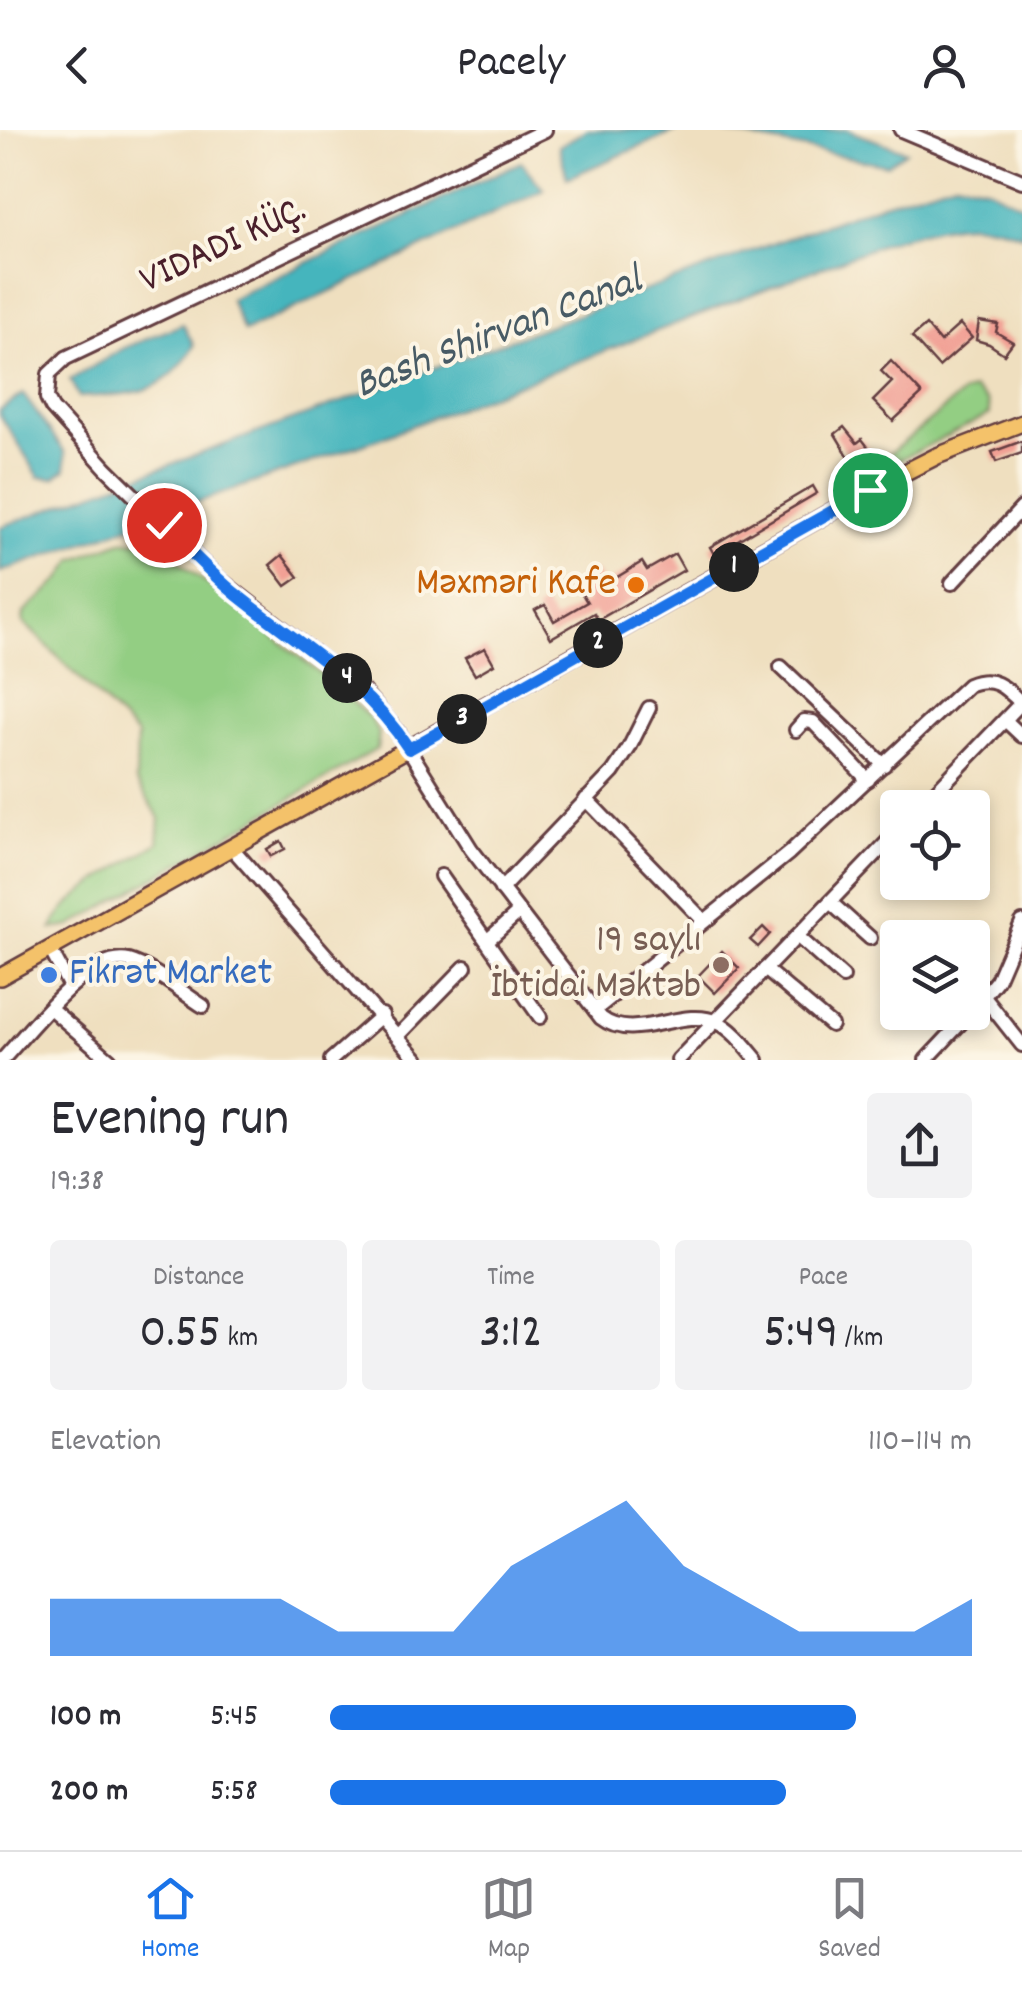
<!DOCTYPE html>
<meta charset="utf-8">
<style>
body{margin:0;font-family:Dekko,sans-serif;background:#f2f2f3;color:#2b2b33;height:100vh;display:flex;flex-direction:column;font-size:38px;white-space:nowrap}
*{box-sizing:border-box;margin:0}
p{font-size:32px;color:#7c7c81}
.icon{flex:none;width:55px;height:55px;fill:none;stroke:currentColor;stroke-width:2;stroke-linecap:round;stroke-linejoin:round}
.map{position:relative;height:930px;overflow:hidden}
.details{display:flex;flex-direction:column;background:#fff;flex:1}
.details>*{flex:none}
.controls{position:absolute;left:880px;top:660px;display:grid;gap:20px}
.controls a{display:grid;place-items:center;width:110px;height:110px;border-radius:10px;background:#fff;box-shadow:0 5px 15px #0003;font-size:50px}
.pin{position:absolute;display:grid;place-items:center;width:85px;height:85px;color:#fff;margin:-42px;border:5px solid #fff;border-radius:50%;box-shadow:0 2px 10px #0007}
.km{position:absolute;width:50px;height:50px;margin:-25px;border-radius:50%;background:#222;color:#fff;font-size:28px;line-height:50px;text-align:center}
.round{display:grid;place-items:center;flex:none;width:105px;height:105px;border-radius:10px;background:#f2f2f3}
.head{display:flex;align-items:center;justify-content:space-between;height:170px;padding:0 50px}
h1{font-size:55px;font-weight:600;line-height:75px}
.metrics{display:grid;grid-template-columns:repeat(3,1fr);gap:15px;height:170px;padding:10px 50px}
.metrics div{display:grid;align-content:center;border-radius:10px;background:#f2f2f3;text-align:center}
.metrics b{font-size:50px;font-weight:600}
.metrics small{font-size:28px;font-weight:400}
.metrics p{font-size:28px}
.chart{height:280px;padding:20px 50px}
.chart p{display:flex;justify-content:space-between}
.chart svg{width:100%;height:180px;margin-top:10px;fill:#1a73e8;opacity:.7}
ul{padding:0 50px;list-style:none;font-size:32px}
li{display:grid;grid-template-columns:160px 120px 1fr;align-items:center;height:75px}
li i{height:25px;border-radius:12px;background:#1a73e8}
header{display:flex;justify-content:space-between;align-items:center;height:130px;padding:0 50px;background:#fff;font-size:45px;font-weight:600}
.dock{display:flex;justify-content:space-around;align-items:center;height:140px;border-top:2px solid #e1e1e2;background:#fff;font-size:28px;color:#7c7c81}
.dock a{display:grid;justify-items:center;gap:5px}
.dock .current{color:#1a73e8}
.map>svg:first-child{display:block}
</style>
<header><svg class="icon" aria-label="back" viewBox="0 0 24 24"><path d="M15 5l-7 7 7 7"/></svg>Pacely<svg class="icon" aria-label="person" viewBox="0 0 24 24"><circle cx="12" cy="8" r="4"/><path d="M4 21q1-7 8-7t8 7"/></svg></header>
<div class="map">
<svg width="1022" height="930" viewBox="0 0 1022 930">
<rect width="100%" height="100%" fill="#fcf5e5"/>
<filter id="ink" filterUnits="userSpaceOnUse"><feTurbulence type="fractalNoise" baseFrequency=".01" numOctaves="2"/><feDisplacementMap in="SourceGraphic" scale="20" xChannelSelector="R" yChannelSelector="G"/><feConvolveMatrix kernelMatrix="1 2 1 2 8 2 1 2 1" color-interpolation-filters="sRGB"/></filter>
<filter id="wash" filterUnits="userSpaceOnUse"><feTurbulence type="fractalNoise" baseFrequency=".0048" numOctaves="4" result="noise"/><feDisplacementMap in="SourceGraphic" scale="40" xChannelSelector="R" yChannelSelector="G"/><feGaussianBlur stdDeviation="2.25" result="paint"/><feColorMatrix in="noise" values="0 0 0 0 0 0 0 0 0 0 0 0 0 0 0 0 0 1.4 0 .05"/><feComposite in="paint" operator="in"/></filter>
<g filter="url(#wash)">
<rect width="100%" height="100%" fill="#efdfbf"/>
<g fill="#93ce83" stroke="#6e7657" stroke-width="2.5">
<path d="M974,259l14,13 2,12 -136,69 109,-90z"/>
<path d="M152,410l178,141 40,37 9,16 -2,15 -306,177 -19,3c11,-33 76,-66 106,-86l2,-25 -24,-36 1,-47 -114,-113 1,-9 37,-34 12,-19 48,-19z"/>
</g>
<g fill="#45b5bd" stroke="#486a74" stroke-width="2.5">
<path d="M587,0h92l-112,48 -8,-32z"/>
<path d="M711,0h136l59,21 -19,14z"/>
<path d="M521,32l23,28 -300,142 -14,-33z"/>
<path d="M955,51l30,6 37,18v30c-50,-20 -78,-9 -127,4l-518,200 -377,133v-45l883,-324z"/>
<path d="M183,194l11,22c-29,51 -62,48 -115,51l-9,-17 54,-32z"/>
<path d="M23,264l42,58 1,17 -12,9 -15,-1 -39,-62v-5z"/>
</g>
<g id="blocks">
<g fill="#f19e93">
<path d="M979,191l19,3 -2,8 17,10 -9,12 -15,-10 -13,-4z"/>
<path d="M960,194l12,14 -33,29 -27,-30 14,-12 14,17z"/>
<path d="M891,231l31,33 -29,27 -20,-20 19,-19 -11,-11z"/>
<path d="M844,297l13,16 5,-4 9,12 -18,13 -18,-30z"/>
<path d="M1022,311v12l-26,9 -4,-10z"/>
<path d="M813,356l4,7 -103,61 -4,-7z"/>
<path d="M675,424l9,16 -86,50 -4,-7 -43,25 -16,-28 10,-5 9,16 33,-19 -12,-20 20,-11 9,14 38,-23 5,8z"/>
<path d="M282,425l17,22 -13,9 -16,-21z"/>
<path d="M485,518l9,16 -19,11 -10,-17z"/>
<path d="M281,711l4,8 -14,7 -4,-7z"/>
<path d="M763,797l7,7 -12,13 -8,-7z"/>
<path d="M722,821l17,17 -24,25 -17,-17z"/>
</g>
</g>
</g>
<g filter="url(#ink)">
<use href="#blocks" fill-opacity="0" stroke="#633c41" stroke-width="2.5"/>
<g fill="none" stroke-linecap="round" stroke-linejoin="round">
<defs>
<g id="minor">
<path d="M545,0l-479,228 -17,16 -2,24 5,10 54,60 112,110 145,113 35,41 73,117 130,169c33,26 81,-12 116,4 16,7 29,25 40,38"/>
<path d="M901,0l121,51"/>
<path d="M952,453l70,-75"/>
<path d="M781,537l103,98"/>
<path d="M1005,590l17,16"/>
<path d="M796,600l8,-9 9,1 55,58"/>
<path d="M586,669l118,122"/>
<path d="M920,678l102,-106"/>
<path d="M232,718l186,212"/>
<path d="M441,746l99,141"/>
<path d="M938,752v1"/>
<path d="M501,759l112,-117 16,-24 20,-40"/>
<path d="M830,772l40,36"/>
<path d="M797,806l46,41"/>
<path d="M488,810l31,-28"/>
<path d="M50,819l20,38"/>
<path d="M765,839l66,56"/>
<path d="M984,867l38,48"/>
<path d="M50,878l60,52"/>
<path d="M595,880l194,-157 179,-168c25,-10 36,1 53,18"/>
<path d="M972,881l25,-31 25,-58"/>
<path d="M399,905l66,-68"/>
<path d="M2,930c26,-27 86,-109 127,-99 25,7 52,31 74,45"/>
<path d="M331,930l51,-45"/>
<path d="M678,930l220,-229"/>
<path d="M926,930l45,-48"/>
</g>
<path id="major" d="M0,847l870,-487 67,-34 85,-33"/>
</defs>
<use href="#minor" stroke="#633c41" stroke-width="18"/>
<use href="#major" stroke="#633c41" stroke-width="20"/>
<use href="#minor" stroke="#fff" stroke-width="12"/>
<use href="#major" stroke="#f4c26a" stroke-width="15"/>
</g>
</g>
<g fill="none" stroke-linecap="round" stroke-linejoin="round" filter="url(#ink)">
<defs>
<path id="route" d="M164,395c24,24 47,49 73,70 61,49 129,87 172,154l461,-259"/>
</defs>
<use href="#route" stroke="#fff" stroke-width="20"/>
<use href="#route" stroke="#1a73e8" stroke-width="12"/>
</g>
<circle fill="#e8710a" stroke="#fcf5e5" stroke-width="4" cx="636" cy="455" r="10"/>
<circle fill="#8d6e63" stroke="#fcf5e5" stroke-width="4" cx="721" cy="835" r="10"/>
<circle fill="#3f7fe0" stroke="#fcf5e5" stroke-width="4" cx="49" cy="845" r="10"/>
<g text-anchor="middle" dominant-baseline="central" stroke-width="8" stroke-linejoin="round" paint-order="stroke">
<g font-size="40" fill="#4a1f2b" stroke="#fcf5e5">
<text transform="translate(224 117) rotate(-25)">VIDADI KÜÇ.</text>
</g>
<g font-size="40" fill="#c56008" stroke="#fcf5e5" text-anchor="end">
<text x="616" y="455">Məxməri Kafe</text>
</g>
<g font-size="40" fill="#785e54" stroke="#fcf5e5" text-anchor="end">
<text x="701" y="812">19 saylı<tspan x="701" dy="46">İbtidai Məktəb</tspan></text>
</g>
<g font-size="40" fill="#366cbe" stroke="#fcf5e5" text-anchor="start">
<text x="69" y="845">Fikrət Market</text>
</g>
<g font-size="42" font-style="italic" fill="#485b65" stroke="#fcf5e5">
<text transform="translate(499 205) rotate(-21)">Bash Shirvan Canal</text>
</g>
</g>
</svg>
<div class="controls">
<a><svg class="icon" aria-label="locate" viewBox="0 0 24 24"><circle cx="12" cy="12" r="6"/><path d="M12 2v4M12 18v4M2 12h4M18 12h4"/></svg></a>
<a><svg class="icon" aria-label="layers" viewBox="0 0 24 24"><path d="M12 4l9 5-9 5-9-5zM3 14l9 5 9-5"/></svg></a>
</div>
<div class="pin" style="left:870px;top:360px;background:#1e9e55"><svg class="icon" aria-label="arrive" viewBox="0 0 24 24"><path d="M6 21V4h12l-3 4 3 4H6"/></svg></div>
<div class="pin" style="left:164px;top:395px;background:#d93025"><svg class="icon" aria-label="check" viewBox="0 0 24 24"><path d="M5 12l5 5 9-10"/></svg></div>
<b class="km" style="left:734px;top:437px">1</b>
<b class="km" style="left:598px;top:513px">2</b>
<b class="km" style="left:462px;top:589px">3</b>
<b class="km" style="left:347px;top:548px">4</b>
</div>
<section class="details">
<div class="head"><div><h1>Evening run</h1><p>19:38</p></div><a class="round"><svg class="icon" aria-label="share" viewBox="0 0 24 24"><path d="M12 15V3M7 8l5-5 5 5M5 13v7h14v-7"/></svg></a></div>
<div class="metrics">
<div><p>Distance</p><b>0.55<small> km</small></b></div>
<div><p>Time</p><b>3:12</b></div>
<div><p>Pace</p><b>5:49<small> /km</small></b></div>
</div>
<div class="chart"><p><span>Elevation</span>110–114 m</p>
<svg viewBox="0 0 160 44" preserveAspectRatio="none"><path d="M0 44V30L10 30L20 30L30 30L40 30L50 38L60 38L70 38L80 22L90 14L100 6L110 22L120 30L130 38L140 38L150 38L160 30V44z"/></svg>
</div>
<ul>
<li><b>100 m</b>5:45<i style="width:82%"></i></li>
<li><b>200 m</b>5:58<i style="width:71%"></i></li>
</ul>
</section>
<nav class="dock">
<a class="current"><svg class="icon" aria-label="home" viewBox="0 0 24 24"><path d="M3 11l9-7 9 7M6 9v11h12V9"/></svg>Home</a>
<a><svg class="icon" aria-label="map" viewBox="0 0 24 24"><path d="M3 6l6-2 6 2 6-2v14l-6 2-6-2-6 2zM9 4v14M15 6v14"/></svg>Map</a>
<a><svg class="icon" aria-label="saved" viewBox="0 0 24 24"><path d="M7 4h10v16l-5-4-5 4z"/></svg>Saved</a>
</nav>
